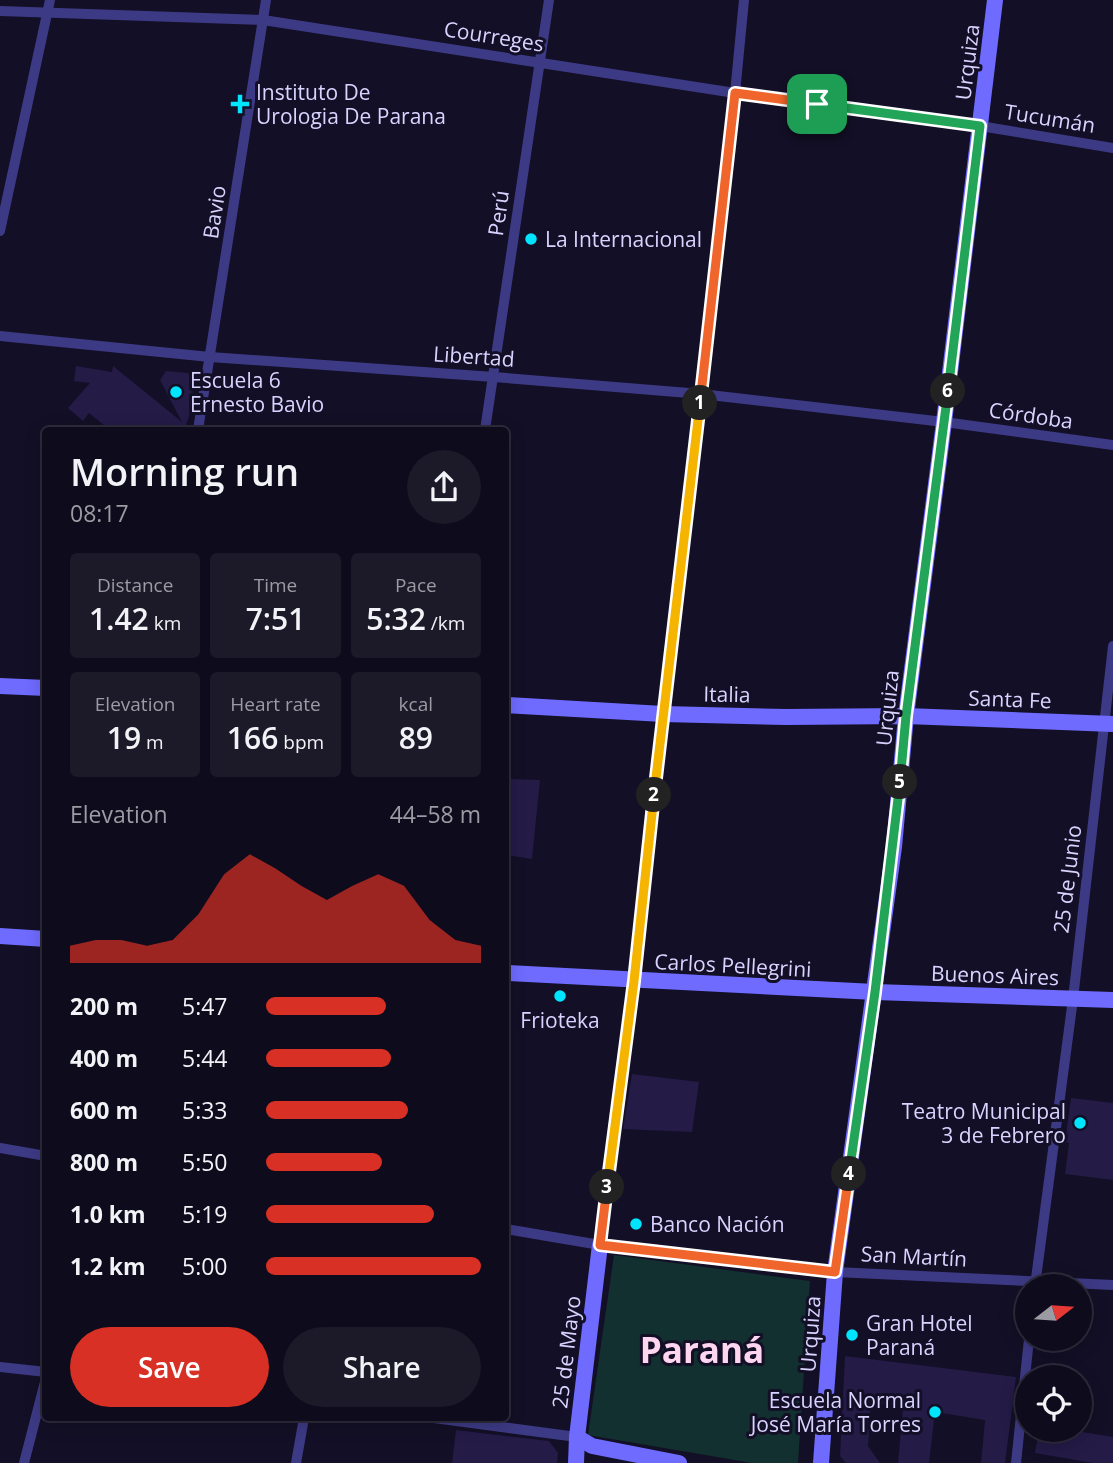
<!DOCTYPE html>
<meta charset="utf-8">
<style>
body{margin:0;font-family:"Open Sans",sans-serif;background:#1c1929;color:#f1f3f6;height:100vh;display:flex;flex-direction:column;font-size:26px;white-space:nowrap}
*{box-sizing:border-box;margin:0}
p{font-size:23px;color:#9b9ba3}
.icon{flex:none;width:38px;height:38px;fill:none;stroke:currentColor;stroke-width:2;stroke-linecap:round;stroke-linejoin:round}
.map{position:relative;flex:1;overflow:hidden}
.sheet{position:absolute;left:42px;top:427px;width:467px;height:994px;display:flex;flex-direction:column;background:#0e0b1c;border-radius:7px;box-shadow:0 4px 18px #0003,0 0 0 2px #2e2b3b}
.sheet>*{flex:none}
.needle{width:46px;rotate:73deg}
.fabs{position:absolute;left:1015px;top:1274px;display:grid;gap:14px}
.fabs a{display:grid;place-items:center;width:77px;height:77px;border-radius:50%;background:#0e0b1c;box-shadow:0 4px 18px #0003,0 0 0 2px #2e2b3b;font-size:35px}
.pin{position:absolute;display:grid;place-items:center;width:60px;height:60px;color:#fff;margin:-30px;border-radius:14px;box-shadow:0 4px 10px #0006}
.km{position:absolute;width:35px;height:35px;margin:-18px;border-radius:50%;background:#222;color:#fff;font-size:19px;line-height:35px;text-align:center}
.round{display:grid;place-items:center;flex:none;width:74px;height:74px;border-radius:37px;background:#1c1929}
.head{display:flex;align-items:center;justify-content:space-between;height:119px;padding:0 28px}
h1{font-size:38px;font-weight:600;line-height:52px}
.figures{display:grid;grid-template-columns:repeat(3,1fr);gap:10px;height:119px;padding:7px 28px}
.figures div{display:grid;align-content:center;border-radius:7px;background:#1c1929;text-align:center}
.figures b{font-size:30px;font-weight:600}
.figures small{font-size:19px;font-weight:400}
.figures p{font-size:19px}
.chart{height:196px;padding:14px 28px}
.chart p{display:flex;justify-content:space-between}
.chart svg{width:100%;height:126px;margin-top:7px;fill:#d93025;opacity:.7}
.button{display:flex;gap:14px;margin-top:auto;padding:14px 28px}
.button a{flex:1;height:80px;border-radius:42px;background:#d93025;color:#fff;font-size:28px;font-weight:600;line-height:80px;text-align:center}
.button a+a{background:#1c1929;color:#f1f3f6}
ul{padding:0 28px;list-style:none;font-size:23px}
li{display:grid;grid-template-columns:112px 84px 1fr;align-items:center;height:52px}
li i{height:18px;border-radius:9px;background:#d93025}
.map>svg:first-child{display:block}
</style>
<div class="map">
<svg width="1113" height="1463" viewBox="0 0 1113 1463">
<rect width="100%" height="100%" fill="#130f26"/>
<path fill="#12302f" d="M614,1255l196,26 -12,182h-46l-164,-28z"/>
<g fill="#241b47">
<path d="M76,366l36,6 1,-6 69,56 -22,-42 6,-9 22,2 6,8 -4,32 -4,12 3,3 -20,-3 -5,5h-54l-21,-17 -6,8 -15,-13 22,-25 -16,-2z"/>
<path d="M506,779l34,1 -8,79 -26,-4z"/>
<path d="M632,1074l67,8 -7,50 -69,-3z"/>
<path d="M1071,1098l42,5v77l-48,-6 4,-31 -4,-1z"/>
<path d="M845,1356l171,21 -11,86h-24l4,-43 -50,-8 -6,51h-31l5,-56 -32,-4 -3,43 12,17h-34l-6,-7z"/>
<path d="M456,1430l93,11 9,12 -1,10h-105z"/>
<path d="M1039,1430h31l43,7v26h-20l-58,-10z"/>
</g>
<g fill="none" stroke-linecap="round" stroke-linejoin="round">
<g stroke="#3d3a85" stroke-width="10">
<path d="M0,11l263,9 472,73 245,33 133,22"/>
<path d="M0,231l50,-231"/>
<path d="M0,336l210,21 284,20 207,17 243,28 169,23"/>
<path d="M198,430l68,-430"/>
<path d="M485,430l64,-430"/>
<path d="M0,1148l46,8"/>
<path d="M506,1229l94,16 235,27 278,13"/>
<path d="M600,1245l34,-264 101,-888 9,-93"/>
<path d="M1035,1286l38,-287 40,-353"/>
<path d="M0,1367l46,5"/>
<path d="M434,1418l143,19"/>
<path d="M24,1463l22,-85"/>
<path d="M296,1463l8,-45"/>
<path d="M1016,1463l13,-124"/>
</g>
<g stroke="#6f6bff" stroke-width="16">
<path d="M0,686l46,2"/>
<path d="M506,705l157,9 123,3 120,-1 207,8"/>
<path d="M0,936l46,3"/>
<path d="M506,973l369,19 238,8"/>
<path d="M577,1437l15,9 87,17"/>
<path d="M576,1463l1,-26 23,-192"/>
<path d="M821,1463l14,-191 59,-425 12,-131 38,-294 51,-422"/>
</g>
</g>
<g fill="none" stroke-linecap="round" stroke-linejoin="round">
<defs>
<path id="split-1" d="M700,403l35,-310 82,11"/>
<path id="split-2" d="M654,795l46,-392"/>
<path id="split-3" d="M607,1187l27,-206 20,-186"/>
<path id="split-4" d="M607,1187l-7,58 235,27 14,-98"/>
<path id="split-5" d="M849,1174l26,-182 25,-210"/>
<path id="split-6" d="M900,782l6,-66 42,-325"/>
<path id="split-7" d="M817,104l163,22 -32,265"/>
</defs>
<use href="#split-1" stroke="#fff" stroke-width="14"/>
<use href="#split-2" stroke="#fff" stroke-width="14"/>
<use href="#split-3" stroke="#fff" stroke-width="14"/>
<use href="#split-4" stroke="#fff" stroke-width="14"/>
<use href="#split-5" stroke="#fff" stroke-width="14"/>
<use href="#split-6" stroke="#fff" stroke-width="14"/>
<use href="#split-7" stroke="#fff" stroke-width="14"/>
<use href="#split-1" stroke="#f0652b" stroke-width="9"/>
<use href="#split-2" stroke="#f5b400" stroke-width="9"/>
<use href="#split-3" stroke="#f5b400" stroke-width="9"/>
<use href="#split-4" stroke="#f0652b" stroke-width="9"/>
<use href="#split-5" stroke="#22a559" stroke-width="9"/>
<use href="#split-6" stroke="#22a559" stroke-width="9"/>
<use href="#split-7" stroke="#22a559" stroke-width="9"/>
</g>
<g fill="#00e5ff" stroke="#130f26" stroke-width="2.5">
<path d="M236.5 93.5h7v7h7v7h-7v7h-7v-7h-7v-7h7z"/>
<circle cx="531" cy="239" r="7"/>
<circle cx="176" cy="392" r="7"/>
<circle cx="560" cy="996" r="7"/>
<circle cx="1080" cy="1123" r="7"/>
<circle cx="636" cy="1224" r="7"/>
<circle cx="852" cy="1335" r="7"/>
<circle cx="935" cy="1412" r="7"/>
</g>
<g text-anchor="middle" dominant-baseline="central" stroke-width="6" stroke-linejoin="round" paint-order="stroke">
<g font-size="21" fill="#d9d4ff" stroke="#130f26">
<text transform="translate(494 36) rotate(9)">Courreges</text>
<text transform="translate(967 62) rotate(-83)">Urquiza</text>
<text transform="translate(1050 118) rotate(9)">Tucumán</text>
<text transform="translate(214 212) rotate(-81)">Bavio</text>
<text transform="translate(498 213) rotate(-82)">Perú</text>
<text transform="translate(474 356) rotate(4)">Libertad</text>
<text transform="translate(1031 415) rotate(8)">Córdoba</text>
<text transform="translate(727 694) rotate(1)">Italia</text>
<text transform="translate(1010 699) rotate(2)">Santa Fe</text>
<text transform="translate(887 708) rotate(-84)">Urquiza</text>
<text transform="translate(1067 879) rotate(-83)">25 de Junio</text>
<text transform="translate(733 965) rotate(3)">Carlos Pellegrini</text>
<text transform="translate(995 975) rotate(2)">Buenos Aires</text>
<text transform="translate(914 1256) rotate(3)">San Martín</text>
<text transform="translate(810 1334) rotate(-86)">Urquiza</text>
<text transform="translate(566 1352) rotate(-83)">25 de Mayo</text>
</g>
<g font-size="21" fill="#d9d4ff" stroke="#130f26" text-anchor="start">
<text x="256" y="92">Instituto De<tspan x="256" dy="24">Urologia De Parana</tspan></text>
<text x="545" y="239">La Internacional</text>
<text x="190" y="380">Escuela 6<tspan x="190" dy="24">Ernesto Bavio</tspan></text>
<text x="560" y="1020" text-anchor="middle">Frioteka</text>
<text x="1066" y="1111" text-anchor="end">Teatro Municipal<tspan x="1066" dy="24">3 de Febrero</tspan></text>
<text x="650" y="1224">Banco Nación</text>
<text x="866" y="1323">Gran Hotel<tspan x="866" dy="24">Paraná</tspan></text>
<text x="921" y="1400" text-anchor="end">Escuela Normal<tspan x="921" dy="24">José María Torres</tspan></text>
</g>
<g font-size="35" font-weight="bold" fill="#ffd6f0" stroke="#130f26">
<text x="702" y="1349">Paraná</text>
</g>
</g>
</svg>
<div class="fabs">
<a><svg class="needle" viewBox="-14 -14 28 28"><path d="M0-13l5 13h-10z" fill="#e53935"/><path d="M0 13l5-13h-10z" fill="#9b9ba3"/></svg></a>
<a><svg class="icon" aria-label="locate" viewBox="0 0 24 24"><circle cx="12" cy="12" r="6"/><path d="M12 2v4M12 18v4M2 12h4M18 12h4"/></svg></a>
</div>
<div class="pin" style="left:817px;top:104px;background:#1e9e55"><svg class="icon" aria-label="arrive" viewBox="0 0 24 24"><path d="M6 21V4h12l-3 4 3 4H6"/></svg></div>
<b class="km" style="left:700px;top:403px">1</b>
<b class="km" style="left:654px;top:795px">2</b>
<b class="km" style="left:607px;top:1187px">3</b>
<b class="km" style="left:849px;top:1174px">4</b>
<b class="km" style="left:900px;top:782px">5</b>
<b class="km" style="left:948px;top:391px">6</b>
<section class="sheet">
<div class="head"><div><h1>Morning run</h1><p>08:17</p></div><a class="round"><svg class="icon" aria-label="share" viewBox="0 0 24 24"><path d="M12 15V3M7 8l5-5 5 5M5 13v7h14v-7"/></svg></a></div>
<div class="figures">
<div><p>Distance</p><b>1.42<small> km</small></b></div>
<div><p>Time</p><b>7:51</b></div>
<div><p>Pace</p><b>5:32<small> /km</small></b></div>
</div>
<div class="figures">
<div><p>Elevation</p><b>19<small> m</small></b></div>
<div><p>Heart rate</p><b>166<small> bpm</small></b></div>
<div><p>kcal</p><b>89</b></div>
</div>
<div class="chart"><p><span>Elevation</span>44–58 m</p>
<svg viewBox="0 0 160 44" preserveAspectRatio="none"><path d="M0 44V38L10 36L20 36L30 38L40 36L50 27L60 13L70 6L80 11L90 17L100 22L110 17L120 13L130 17L140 29L150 36L160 38V44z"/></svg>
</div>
<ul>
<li><b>200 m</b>5:47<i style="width:56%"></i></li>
<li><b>400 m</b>5:44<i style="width:58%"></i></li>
<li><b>600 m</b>5:33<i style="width:66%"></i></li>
<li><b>800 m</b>5:50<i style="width:54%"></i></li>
<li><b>1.0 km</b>5:19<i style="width:78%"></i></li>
<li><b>1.2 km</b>5:00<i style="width:100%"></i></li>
</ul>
<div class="button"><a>Save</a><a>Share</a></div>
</section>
</div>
